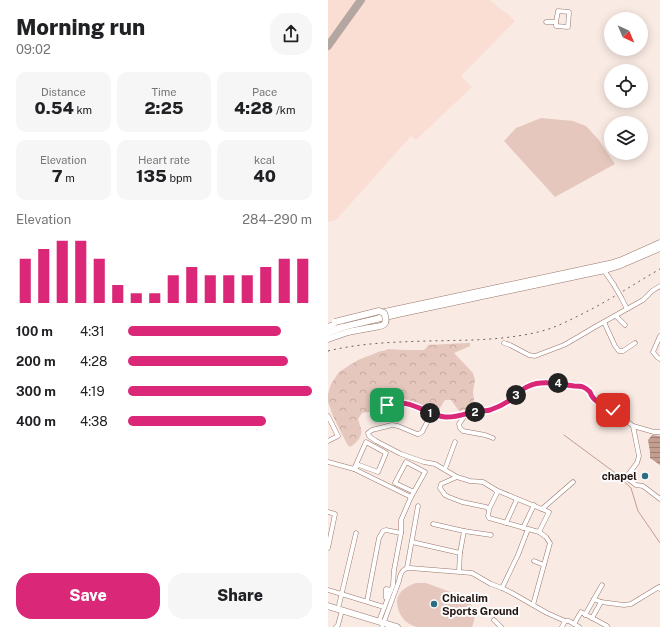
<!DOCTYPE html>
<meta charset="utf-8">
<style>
body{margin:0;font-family:"Public Sans",sans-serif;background:#f6f6f6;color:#202124;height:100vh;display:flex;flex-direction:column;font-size:15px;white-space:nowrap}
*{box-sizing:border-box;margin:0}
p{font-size:13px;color:#757577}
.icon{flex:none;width:22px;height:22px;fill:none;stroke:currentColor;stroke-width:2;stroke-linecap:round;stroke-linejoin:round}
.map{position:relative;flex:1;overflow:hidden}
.sheet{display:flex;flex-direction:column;background:#fff;width:328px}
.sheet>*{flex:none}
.needle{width:26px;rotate:136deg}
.fabs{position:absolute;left:276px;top:12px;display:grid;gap:8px}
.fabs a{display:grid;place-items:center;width:44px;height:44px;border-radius:50%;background:#fff;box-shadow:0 2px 10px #0003;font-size:20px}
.pin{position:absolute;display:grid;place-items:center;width:34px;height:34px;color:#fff;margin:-17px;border-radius:8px;box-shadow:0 2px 6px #0006}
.km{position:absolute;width:20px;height:20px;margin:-10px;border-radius:50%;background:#222;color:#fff;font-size:11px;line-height:20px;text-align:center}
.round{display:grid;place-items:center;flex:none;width:42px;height:42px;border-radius:16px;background:#f6f6f6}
.head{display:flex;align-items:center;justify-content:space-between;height:68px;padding:0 16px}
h1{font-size:22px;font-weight:800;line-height:30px}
.figures{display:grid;grid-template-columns:repeat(3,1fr);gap:6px;height:68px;padding:4px 16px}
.figures div{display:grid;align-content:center;border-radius:10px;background:#f6f6f6;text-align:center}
.figures b{font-size:17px;font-weight:800}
.figures small{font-size:11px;font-weight:400}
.figures p{font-size:11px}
.chart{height:112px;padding:8px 16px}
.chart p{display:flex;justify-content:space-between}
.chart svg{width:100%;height:72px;margin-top:4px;stroke:#db2777;stroke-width:6}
.cta{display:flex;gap:8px;margin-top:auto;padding:8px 16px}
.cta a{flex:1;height:46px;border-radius:16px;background:#db2777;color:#fff;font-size:16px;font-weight:800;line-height:46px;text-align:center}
.cta a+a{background:#f6f6f6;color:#202124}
ul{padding:0 16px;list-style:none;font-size:13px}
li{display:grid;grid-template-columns:64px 48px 1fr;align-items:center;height:30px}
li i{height:10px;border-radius:5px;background:#db2777}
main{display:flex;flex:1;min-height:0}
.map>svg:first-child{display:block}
</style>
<main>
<section class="sheet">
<div class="head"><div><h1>Morning run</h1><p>09:02</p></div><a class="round"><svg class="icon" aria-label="share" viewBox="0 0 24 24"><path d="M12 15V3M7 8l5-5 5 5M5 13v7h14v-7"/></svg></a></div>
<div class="figures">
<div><p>Distance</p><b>0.54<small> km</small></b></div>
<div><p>Time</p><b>2:25</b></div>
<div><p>Pace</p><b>4:28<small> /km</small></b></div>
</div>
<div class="figures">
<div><p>Elevation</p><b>7<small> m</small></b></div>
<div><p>Heart rate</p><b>135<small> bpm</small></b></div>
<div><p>kcal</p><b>40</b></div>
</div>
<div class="chart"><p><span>Elevation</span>284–290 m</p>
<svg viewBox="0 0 160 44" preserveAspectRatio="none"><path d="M5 44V17M15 44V11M25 44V6M35 44V6M45 44V17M55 44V33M65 44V38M75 44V38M85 44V27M95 44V22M105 44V27M115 44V27M125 44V27M135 44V22M145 44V17M155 44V17"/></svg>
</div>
<ul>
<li><b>100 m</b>4:31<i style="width:83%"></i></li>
<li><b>200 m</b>4:28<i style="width:87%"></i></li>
<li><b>300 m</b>4:19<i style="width:100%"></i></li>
<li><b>400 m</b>4:38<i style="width:75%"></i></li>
</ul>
<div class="cta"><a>Save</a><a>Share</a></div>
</section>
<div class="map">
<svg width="332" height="627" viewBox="0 0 332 627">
<defs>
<pattern id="forest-crowns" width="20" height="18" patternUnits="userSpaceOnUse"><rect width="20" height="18" fill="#e5c7bd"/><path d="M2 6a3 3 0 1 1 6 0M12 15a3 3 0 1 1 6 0" fill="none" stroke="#c4aaa1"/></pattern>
<pattern id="water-rules" width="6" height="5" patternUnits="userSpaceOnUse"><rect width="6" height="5" fill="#c39d8f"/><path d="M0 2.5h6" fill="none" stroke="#9e7f73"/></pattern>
</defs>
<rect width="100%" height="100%" fill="#faeae4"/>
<path fill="#faded4" d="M0,0h162l14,12 3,1 8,8 -54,55 11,11 -56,53 -5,-4 -75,84 -8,2z"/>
<path fill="url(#forest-crowns)" d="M139,343h3v3l-16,7 19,20 2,7 -2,12 1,8 -1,4 -4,5 -10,2 -8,-11h-6l-7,11h-4l-23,-10 -18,-3 -17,13 -14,2 -4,6c1,3 2,7 3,10 2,8 -5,14 -11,18l-3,-3 -14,-28 -5,-14v-8l3,-10 8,-12 19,-12 23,-9h3l4,-2 17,1h19l2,-2 2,-3z"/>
<g fill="#e5c7bd">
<path d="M213,118l32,3 13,5 12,13 17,25 -60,33 -51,-56 12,-13z"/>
<path d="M88,583h10l38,14c10,7 13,19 8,30 -10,0 -21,0 -31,0 -7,0 -15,0 -22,0 -13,-1 -22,-13 -22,-26 1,-10 10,-15 19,-18z"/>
</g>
<path fill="url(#water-rules)" d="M324,435l8,1v29l-10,-7v-6l-2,-12z"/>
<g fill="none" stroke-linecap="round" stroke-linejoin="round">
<path stroke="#c39d8f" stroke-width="1" d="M236,435l50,37 17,16 7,23 22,32"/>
<path stroke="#b4a6a0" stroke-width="8" d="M0,46l33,-46"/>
<defs>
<g id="minor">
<path d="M218,22h10l2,-11 11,1 -1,15 -12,-1v-4"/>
<path d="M275,269l11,16"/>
<path d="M294,299l5,10"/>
<path d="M288,316l9,9"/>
<path d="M276,322l11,24 4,5h4l12,-8"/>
<path d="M332,336l-7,16 4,5 3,2"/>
<path d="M176,343l6,2 19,10 6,1 29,-11 14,-8 15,-9 50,-28 9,-9 8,-5"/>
<path d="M138,414l-7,10 1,4 3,3 22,4 8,3"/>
<path d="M0,416l10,20 -10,5"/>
<path d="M51,416c0,-5 3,-8 7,-10 16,-9 31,3 46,7"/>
<path d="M305,426l6,30 -2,7 -10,13 1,3 8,6 7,1 17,13"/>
<path d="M38,442l20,11 -8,19 -19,-7 -5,4z"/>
<path d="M0,462l26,7 57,28"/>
<path d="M117,469l10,-27"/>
<path d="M129,477l-16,7 -1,4 5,7 4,2 13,5 24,5c4,2 3,4 2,9l1,2 50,14 7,5 4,6 -17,62"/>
<path d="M168,490l53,22 -10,20"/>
<path d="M161,509l8,-16 -1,-3 -13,-8 -13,-1 -13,-4 -22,-13 -11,-2 -23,-8 -25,-13 -7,-5 -1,-3 4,-3 20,-5 6,1 19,8h2l3,-2 10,-19 13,4h8l27,-6 9,-1 11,-4 13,-8 11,-10 7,-3 13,-2h14l25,3 7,6 1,3 3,5 19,10 20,16 21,6h6"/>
<path d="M214,509l31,-27"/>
<path d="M0,512l7,2 -7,34"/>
<path d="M178,523l11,-24"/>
<path d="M105,524l31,7 -4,22 -1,18"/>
<path d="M195,528l11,-23"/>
<path d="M136,531l27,4"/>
<path d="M84,542l48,11"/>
<path d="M206,561l10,4"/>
<path d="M79,568l11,-62"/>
<path d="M174,588l16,-33 10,-26"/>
<path d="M0,590l56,17"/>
<path d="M58,598v-9l5,1"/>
<path d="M266,599l8,-14"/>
<path d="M39,601l12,-63 4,-7 3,-1 15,3"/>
<path d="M273,602l23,3 7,-1 28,-17 1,2"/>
<path d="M11,605l17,-72"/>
<path d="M257,615l9,-16 7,3 -9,16"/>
<path d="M166,620l7,7"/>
<path d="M51,621l14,-36 1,-15 7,-37v-13l10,-23 14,-25 -19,-10 -11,21 19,9"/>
<path d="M246,624l7,-12 26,14"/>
<path d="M8,627l2,-2 3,-11"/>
<path d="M54,627l17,-46c1,-7 3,-13 11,-13l62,5 19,11 11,4 10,5 35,20 18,8"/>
<path d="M234,627l3,-6h4l10,6"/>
</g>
<g id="highway">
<path d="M52,313l229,-49 13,-4 38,-17"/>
<path d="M0,327l14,-5"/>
<path d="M0,333l19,-7 51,-12 207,-44 13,-4 42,-18"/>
<path d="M0,339l20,-7 21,-4"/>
<path d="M0,606l69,21"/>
</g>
</defs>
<use href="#minor" stroke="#99776b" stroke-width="5"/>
<use href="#highway" stroke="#99776b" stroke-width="7"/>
<use href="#minor" stroke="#fff" stroke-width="4"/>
<use href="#highway" stroke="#fff" stroke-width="6"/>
<path stroke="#6f615c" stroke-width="1" stroke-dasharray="2 4" stroke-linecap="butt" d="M0,351c33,-8 66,-9 99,-10 40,-1 76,0 115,-10 15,-4 28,-11 42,-18 26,-13 50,-29 76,-44"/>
<defs>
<path id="minor-bridge" d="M286,285l8,14"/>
<path id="highway-bridge" d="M7,322l44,-11 5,2c6,14 -4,13 -15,15"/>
</defs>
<use href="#minor-bridge" stroke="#99776b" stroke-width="5" stroke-linecap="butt"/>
<use href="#highway-bridge" stroke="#99776b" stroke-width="7" stroke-linecap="butt"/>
<use href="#minor-bridge" stroke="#fff" stroke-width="4"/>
<use href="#highway-bridge" stroke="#fff" stroke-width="6"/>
</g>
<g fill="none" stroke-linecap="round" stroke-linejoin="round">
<defs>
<path id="route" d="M59,405c22,-8 37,9 58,12 11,1 22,-4 33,-6 4,0 8,0 12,-1 9,-3 18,-8 24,-13 5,-4 9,-9 15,-11 12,-6 32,-2 45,0 3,0 7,0 9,1 3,1 5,3 7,5 3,10 15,14 23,18"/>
</defs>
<use href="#route" stroke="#fff" stroke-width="8"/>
<use href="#route" stroke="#db2777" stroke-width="5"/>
</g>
<g fill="#2c6d81" stroke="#fbfbfb" stroke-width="1.5">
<circle cx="317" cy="476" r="4"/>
<circle cx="106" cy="604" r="4"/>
</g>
<g text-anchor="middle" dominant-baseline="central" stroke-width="4" stroke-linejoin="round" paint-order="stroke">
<g font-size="11" font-weight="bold" fill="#211410" stroke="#fbfbfb" text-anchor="end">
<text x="309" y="476">chapel</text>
<text x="114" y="598" text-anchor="start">Chicalim<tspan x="114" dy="13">Sports Ground</tspan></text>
</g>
</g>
</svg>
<div class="fabs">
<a><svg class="needle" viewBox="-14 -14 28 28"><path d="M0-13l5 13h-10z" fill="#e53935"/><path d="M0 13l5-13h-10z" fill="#757577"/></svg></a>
<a><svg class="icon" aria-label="locate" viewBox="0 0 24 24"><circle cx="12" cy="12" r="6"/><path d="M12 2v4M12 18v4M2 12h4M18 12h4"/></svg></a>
<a><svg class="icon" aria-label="layers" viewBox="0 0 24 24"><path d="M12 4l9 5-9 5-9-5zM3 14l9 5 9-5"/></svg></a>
</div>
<div class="pin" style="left:59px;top:405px;background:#1e9e55"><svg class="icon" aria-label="arrive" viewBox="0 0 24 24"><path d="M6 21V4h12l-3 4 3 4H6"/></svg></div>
<div class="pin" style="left:285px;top:410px;background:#d93025"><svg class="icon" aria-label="check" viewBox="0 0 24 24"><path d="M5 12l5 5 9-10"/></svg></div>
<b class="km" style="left:102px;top:413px">1</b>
<b class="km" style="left:147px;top:412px">2</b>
<b class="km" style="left:188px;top:395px">3</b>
<b class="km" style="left:230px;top:383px">4</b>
</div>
</main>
